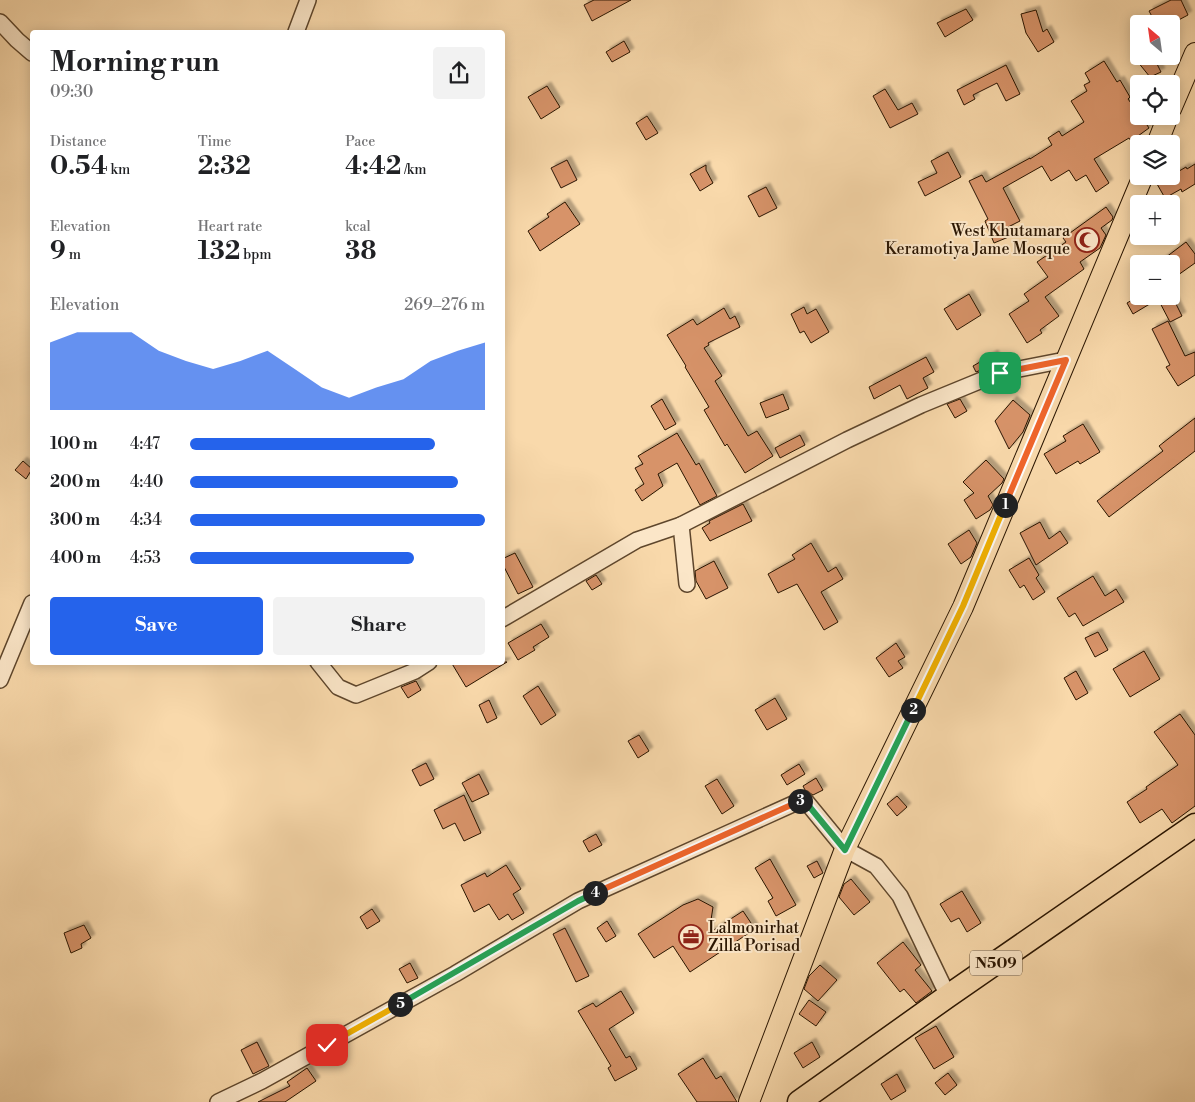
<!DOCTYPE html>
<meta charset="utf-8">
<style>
body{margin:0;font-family:"Libre Bodoni",serif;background:#f2f2f2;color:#202124;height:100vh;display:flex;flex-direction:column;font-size:19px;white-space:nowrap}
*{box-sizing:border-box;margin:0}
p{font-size:16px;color:#757577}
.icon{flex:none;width:28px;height:28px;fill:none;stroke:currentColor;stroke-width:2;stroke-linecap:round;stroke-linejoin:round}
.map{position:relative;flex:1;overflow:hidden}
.side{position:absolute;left:30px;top:30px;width:475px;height:635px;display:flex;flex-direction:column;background:#fff;border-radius:5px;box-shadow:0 2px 12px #0003}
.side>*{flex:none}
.needle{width:32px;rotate:331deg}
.buttons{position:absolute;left:1130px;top:15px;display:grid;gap:10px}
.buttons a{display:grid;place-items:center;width:50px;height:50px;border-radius:5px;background:#fff;box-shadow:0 2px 12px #0003;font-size:25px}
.pin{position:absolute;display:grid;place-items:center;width:42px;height:42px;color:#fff;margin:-21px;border-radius:10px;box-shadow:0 2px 8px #0006}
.km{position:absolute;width:25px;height:25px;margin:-12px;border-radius:50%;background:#222;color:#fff;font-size:14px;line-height:25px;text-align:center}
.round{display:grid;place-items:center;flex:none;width:52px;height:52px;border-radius:5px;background:#f2f2f2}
.summary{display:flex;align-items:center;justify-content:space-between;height:85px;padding:0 20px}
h1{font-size:28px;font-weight:700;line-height:38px}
.metrics{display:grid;grid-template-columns:repeat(3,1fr);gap:8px;height:85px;padding:5px 20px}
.metrics div{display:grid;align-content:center}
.metrics b{font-size:25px;font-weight:700}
.metrics small{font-size:14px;font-weight:400}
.metrics p{font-size:14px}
.chart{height:140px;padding:10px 20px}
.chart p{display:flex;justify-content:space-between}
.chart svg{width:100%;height:90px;margin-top:5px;fill:#2563eb;opacity:.7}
.action{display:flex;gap:10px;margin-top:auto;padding:10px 20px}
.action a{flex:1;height:58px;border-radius:5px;background:#2563eb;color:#fff;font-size:20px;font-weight:700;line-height:58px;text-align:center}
.action a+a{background:#f2f2f2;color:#202124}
ul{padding:0 20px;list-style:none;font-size:16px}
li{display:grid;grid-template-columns:80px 60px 1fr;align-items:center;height:38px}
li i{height:12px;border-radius:6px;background:#2563eb}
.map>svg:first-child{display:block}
</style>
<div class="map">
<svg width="1195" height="1102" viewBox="0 0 1195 1102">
<defs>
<filter id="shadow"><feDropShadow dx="4" dy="-4" stdDeviation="1" flood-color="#0004"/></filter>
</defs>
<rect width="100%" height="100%" fill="#f9d9ab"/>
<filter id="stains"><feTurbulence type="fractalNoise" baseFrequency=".004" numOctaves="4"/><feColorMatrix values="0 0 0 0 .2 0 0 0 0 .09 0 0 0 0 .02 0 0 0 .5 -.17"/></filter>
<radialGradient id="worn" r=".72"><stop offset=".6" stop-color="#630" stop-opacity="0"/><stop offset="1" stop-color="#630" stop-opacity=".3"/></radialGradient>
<g fill="#d79369" stroke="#2a1501" filter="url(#shadow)">
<path d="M594,0h37l-39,21 -8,-16z"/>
<path d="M1171,0h10l7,15 -17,9h-15l-7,-13z"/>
<path d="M966,9l7,11 -28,17 -8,-14z"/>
<path d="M1036,10l7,22 4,-3 7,13 -16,10 -12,-19 -5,-19z"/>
<path d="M624,41l6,11 -18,10 -6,-10z"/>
<path d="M1133,56h20l8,16 -11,5z"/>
<path d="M1104,61l13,21 3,-2 10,17 -2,2 11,15v2h2l8,12 -18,13 -2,-3 -35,21 15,24 -13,9 -10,-17 -10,6 -7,-11 -18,11 -9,-15 -39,22 17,33 -12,6 3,9 -17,7 -9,-22 3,-2 -19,-38 13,-6 4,7 44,-24v1l22,-14 -4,-7 11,-7 3,5 22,-14 -13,-21 16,-10 -3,-6 6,-3 -5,-9z"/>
<path d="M1006,65l14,29 -14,7 -9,-18 -24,12 2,4 -11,6 -7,-15z"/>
<path d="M547,86l13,21 -19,12 -13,-22z"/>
<path d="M885,89l13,21 14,-7 6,11 -28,14 -17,-32z"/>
<path d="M647,116l11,17 -12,7 -10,-17z"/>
<path d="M948,152l13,25 -36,19 -7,-14 19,-9 -6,-12z"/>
<path d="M567,160l10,20 -16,8 -10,-20z"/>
<path d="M1195,164v20l-13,8 -1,-3 -16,9 -8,-14 29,-17 1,2z"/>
<path d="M706,165v5l7,13 -13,8 -10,-17z"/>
<path d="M766,187l11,21 -18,9 -11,-21z"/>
<path d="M565,202l15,22 -40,27 -12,-20 21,-14 -2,-3z"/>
<path d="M1106,207l7,10 -1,3 -11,8 5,7 -6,13 -20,14 4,7 -39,28 14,19 -19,14 2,3 -15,10 -18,-29 20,-13 -5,-7 24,-17 -11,-15 29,-20 -3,-4z"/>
<path d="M1186,242l9,12v9l-24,17v-16h-14z"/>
<path d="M969,294l12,21 -24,15 -13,-21z"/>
<path d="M1139,296h33l10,20 -12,6 -12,-23 -25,15 -6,-11z"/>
<path d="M804,307l3,7 9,-5 13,23 -18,11 -7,-12 -4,2 -9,-19z"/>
<path d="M724,308l6,11 5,-3 5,11 -32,16 1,2 -5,3 18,28 -7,5 33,55 9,-5 16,25 -28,17 -18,-29 -2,2 -21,-36 5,-3 -24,-40 1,-1 -19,-31 26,-16 4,6z"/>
<path d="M1168,321l17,35 10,-4v23l-17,11 -12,-19 4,-2 -18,-36z"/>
<path d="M994,354l5,9 -23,9 -3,-6z"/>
<path d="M926,357l8,15 -11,6 5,10 -21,11 -7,-14 -26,14 -5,-12z"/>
<path d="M783,394l6,15 -23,9 -6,-15z"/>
<path d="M662,399l14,25 -11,6 -14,-24z"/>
<path d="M960,399l7,12 -12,7 -8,-14z"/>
<path d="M1013,400l17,15 -7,17 -14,17 -14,-28z"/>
<path d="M1195,418v33l-86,66 -12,-16 66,-50 -4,-5z"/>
<path d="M1083,424l17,28 -20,12 -2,-3 -22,13 -12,-20 22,-13 -3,-5z"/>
<path d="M677,433l19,32 3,-2 18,33 -17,9 -23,-42 -19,11 5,12 -21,15 -7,-11 9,-6 -9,-16 8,-4 -5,-8z"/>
<path d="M800,435l5,10 -25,13 -5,-10z"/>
<path d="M986,460l18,19 -2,4 -14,13 5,9 -3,5 -14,9 -12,-19 10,-7 -11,-11z"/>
<path d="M23,461l9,8 -6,10 -11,-9z"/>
<path d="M743,504l9,17 -42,20 -8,-13 8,-5 -1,-2z"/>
<path d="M1040,522l9,17 11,-8 8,12 -32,22 -16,-32z"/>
<path d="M969,530l8,13 -6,14 -10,7 -13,-20z"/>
<path d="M811,543l17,29 8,-5 7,12 -22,13 17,30 -14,8 -27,-46 -19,9 -10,-19 27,-15 -3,-4z"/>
<path d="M515,553l18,34 -15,7 -16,-31v-4z"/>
<path d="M1029,558l10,17 -3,3 9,14 -12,8 -9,-15 -4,3 -11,-18z"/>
<path d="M714,561l14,27 -22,11 -10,-18 -1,-10z"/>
<path d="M596,575l6,9 -10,6 -6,-9z"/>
<path d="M1093,576l12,20 11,-7 8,13 -41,24 -8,-13 -6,4 -12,-19z"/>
<path d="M541,624l8,13 -16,10 2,3 -17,10 -10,-17z"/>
<path d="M1098,632l10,18 -13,7 -10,-19z"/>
<path d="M896,643l9,14 -7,4 5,7 -14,9 -13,-19z"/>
<path d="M1144,651l16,28 -30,18 -17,-28z"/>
<path d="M451,662h56l-41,25z"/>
<path d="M1076,671l12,22 -12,7 -12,-22z"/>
<path d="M416,681l5,9 -13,8 -7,-11z"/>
<path d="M538,686l18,29 -15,10 -18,-29z"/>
<path d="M775,698l12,21 -20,11 -12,-20z"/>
<path d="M489,700l8,18 -10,5 -8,-18z"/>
<path d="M1180,714l15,21v71l-23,17 -10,-14 -22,14 -13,-21 20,-13 -1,-2 32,-22 -24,-33z"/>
<path d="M639,735l10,16 -11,7 -10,-17z"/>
<path d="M426,763l8,16 -14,7 -8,-16z"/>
<path d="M799,764l6,10 -18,11 -6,-10z"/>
<path d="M479,774l10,20 -17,8 -10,-19z"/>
<path d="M816,778l7,12 -10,5 -8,-5 -2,-4z"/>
<path d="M717,779l17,27 -12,8 -17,-28z"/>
<path d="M464,795l17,38 -17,8 -9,-18 -12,6 -9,-19z"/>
<path d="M897,796l10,11 -10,9 -10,-12z"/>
<path d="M596,834l6,11 -13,7 -6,-11z"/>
<path d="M770,859l26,46 -20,11 -8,-15 5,-3 -18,-30z"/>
<path d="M817,861l6,12 -9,5 -7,-12z"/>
<path d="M506,865l15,24 -8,5 11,19 -12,7 -4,-6 -9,6 -10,-16 -15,8 -13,-27 24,-12 2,4z"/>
<path d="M851,879l19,23 -16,13 -15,-18 5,-13z"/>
<path d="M962,891l19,32 -14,9 -8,-14 -8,4 -11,-18z"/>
<path d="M698,899l15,8 -4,26 34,-22 12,18 -65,43 -17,-26 -19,12 -16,-24 45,-29z"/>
<path d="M372,909l8,12 -13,8 -7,-12z"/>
<path d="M607,921l9,15 -10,6 -9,-14z"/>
<path d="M84,925l7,13 -10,6 1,4 -11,5 -7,-20z"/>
<path d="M565,928l24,48 -13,6 -23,-48z"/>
<path d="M903,942l18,23 -6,5 17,21 -16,12 -12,-14 -4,3 -23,-29z"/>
<path d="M410,963l8,15 -11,5 -8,-14z"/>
<path d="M820,965l17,15 -19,21 -14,-12 5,-13z"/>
<path d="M621,991l13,22 -25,16 17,29 4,-2 7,13 -22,12 -7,-13 3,-2 -33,-55 15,-8 3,4z"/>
<path d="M809,1000l17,12 -10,14 -17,-12z"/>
<path d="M936,1026l18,31 -20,12 -19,-31z"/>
<path d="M257,1042l12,24 -16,8 -12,-24z"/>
<path d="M812,1042l8,15 -17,11 -9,-15z"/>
<path d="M703,1058l13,21 5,-3 16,26h-40l-19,-28z"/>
<path d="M307,1068l9,13 -31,21h-27l32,-16 -3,-4z"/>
<path d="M948,1073l9,12 -12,10 -10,-12z"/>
<path d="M897,1074l9,17 -15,9 -10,-16z"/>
</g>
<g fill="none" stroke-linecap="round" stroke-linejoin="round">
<defs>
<g id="minor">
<path d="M0,22l17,18 15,13"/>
<path d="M296,32l12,-32"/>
<path d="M681,525l6,59"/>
<path d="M502,619l135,-79 44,-15 166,-85 74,-35 78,-32 66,-13"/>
<path d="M318,662l20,25 18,8 59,-24 14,-9"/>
<path d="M0,680l32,-77"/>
<path d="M218,1102l44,-21 193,-107 123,-73 226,-102 41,50 31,17 24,30 48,100"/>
</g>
<g id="major">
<path d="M1171,109l24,-56"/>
<path d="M1157,144l11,-28"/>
<path d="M749,1102l96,-253 118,-242 180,-431"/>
</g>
<path id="highway" d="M799,1102l149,-106 247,-171"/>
</defs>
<use href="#minor" stroke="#5e462c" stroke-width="18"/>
<use href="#major" stroke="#2a1501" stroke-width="22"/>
<use href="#highway" stroke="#2a1501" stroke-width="25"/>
<use href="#minor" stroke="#fbe6c8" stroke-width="15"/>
<use href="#major" stroke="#f9d9ab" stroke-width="20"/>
<use href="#highway" stroke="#f9d9ab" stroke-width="22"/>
</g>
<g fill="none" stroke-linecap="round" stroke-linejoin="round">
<defs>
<path id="split-1" d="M1000,373l66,-13 -61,145"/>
<path id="split-2" d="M913,710l50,-104 42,-101"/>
<path id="split-3" d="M800,801l4,-1 41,50 68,-140"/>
<path id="split-4" d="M595,893l205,-92"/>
<path id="split-5" d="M400,1004l178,-103 17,-8"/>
<path id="split-6" d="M327,1045l73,-41"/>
</defs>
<use href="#split-1" stroke="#fff" stroke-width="10"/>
<use href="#split-2" stroke="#fff" stroke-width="10"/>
<use href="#split-3" stroke="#fff" stroke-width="10"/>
<use href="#split-4" stroke="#fff" stroke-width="10"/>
<use href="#split-5" stroke="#fff" stroke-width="10"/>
<use href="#split-6" stroke="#fff" stroke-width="10"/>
<use href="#split-1" stroke="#f0652b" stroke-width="6"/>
<use href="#split-2" stroke="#f5b400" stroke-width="6"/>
<use href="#split-3" stroke="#22a559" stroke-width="6"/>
<use href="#split-4" stroke="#f0652b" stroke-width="6"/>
<use href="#split-5" stroke="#22a559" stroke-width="6"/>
<use href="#split-6" stroke="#f5b400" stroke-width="6"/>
</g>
<defs>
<symbol id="mosque-ring" viewBox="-11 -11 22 22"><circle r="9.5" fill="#fbe6c8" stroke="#8f2418" stroke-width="1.5"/><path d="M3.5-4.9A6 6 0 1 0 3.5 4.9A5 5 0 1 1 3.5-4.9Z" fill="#8f2418"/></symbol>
<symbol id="office-ring" viewBox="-11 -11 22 22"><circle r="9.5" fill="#fbe6c8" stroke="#8f2418" stroke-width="1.5"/><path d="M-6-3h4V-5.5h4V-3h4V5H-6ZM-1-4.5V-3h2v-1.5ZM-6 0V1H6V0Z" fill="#8f2418"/></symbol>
</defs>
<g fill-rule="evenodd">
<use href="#mosque-ring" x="1073" y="226" width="28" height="28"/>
<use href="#office-ring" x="677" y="923" width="28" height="28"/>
</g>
<g text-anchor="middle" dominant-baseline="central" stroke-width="4" stroke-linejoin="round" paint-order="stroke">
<rect fill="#fbe6c8" stroke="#69543d" stroke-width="1" x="970" y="950.5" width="52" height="25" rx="4"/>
<g font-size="15" font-weight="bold" fill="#2a1501">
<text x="996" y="963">N509</text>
</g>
<g font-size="16" fill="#2a1501" stroke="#fbe6c8" text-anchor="end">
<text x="1070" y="231">West Khutamara<tspan x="1070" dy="18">Keramotiya Jame Mosque</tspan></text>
<text x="708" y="928" text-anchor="start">Lalmonirhat<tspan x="708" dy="18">Zilla Porisad</tspan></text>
</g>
</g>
<rect width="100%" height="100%" filter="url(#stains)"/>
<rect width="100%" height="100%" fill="url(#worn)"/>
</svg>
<div class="buttons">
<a><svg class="needle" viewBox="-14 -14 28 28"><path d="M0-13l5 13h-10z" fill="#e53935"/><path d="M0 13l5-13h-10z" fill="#757577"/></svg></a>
<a><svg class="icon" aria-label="locate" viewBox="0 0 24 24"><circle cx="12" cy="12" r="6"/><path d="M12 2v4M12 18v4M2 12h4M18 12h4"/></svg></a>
<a><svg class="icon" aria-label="layers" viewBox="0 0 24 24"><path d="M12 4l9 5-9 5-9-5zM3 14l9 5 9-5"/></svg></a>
<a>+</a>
<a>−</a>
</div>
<div class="pin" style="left:1000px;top:373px;background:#1e9e55"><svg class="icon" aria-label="arrive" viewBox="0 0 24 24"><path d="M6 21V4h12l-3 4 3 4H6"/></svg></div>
<div class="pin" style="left:327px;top:1045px;background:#d93025"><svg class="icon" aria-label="check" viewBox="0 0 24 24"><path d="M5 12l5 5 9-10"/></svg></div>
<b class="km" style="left:1005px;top:505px">1</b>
<b class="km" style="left:913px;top:710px">2</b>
<b class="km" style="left:800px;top:801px">3</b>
<b class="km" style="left:595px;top:893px">4</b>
<b class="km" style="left:400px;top:1004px">5</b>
<section class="side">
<div class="summary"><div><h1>Morning run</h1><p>09:30</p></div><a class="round"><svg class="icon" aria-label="share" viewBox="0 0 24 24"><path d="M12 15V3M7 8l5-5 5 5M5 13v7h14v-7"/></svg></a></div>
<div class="metrics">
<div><p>Distance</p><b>0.54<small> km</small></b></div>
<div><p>Time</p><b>2:32</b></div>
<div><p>Pace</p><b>4:42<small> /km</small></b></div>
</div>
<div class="metrics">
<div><p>Elevation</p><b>9<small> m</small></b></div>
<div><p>Heart rate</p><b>132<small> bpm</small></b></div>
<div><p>kcal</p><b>38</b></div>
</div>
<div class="chart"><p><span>Elevation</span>269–276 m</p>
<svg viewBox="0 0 160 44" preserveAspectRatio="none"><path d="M0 44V11L10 6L20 6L30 6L40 15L50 20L60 24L70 20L80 15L90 24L100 33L110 38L120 33L130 29L140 20L150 15L160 11V44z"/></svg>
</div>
<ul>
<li><b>100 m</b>4:47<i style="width:83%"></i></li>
<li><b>200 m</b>4:40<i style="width:91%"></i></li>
<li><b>300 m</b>4:34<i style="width:100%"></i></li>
<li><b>400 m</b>4:53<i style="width:76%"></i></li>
</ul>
<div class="action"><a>Save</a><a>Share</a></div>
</section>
</div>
